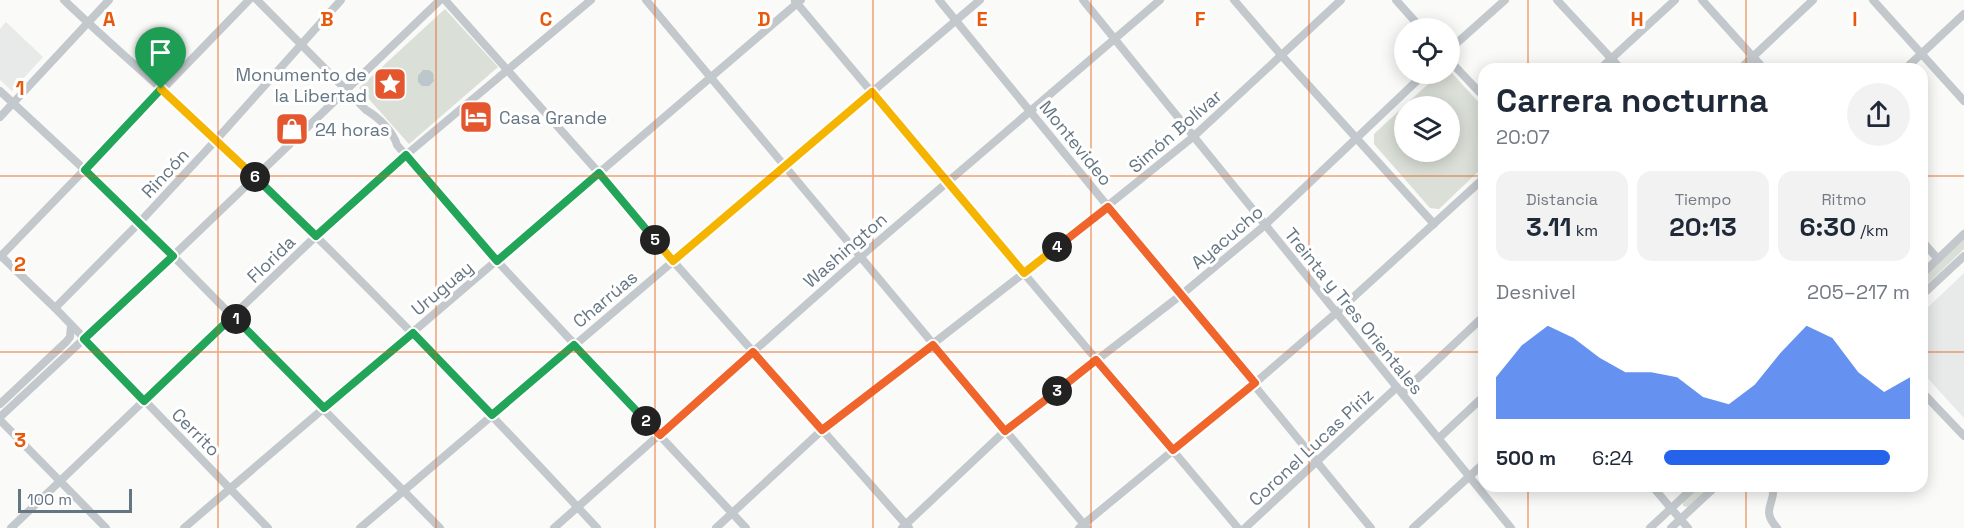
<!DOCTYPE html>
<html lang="es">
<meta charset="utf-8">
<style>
body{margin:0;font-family:"Space Grotesk",sans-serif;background:#f2f2f3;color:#1f2937;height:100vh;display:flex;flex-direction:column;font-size:22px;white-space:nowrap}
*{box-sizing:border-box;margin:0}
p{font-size:20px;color:#747a83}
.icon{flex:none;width:33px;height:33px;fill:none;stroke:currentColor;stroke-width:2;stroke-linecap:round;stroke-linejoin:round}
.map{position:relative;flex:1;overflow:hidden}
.panel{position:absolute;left:1478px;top:63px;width:450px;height:429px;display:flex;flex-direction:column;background:#fff;border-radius:18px;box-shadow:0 3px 15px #0003}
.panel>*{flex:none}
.fabs{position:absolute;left:1394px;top:18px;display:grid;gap:12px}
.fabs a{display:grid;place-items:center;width:66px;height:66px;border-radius:50%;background:#fff;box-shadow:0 3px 15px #0003;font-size:30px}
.scale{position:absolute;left:18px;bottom:15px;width:114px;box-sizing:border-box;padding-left:6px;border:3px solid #657683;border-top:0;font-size:16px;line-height:21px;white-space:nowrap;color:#657683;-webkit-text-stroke:4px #fff;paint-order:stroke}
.pin{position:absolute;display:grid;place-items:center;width:51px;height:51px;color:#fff;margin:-62px -26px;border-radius:50% 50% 50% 0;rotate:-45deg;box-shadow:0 0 6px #0007}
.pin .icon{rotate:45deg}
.km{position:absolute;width:30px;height:30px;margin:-15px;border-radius:50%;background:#222;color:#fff;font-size:16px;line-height:30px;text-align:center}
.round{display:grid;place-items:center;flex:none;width:63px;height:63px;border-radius:32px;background:#f2f2f3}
.head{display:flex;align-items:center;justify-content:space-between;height:102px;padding:0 18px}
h1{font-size:33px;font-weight:600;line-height:45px}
.figures{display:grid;grid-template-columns:repeat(3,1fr);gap:9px;height:102px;padding:6px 18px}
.figures div{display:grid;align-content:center;border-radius:15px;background:#f2f2f3;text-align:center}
.figures b{font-size:26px;font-weight:600}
.figures small{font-size:16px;font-weight:400}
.figures p{font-size:16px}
.chart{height:168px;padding:12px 18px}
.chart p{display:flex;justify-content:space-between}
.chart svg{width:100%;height:108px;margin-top:6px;fill:#2563eb;opacity:.7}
ul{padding:0 18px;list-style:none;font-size:20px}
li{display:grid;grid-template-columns:96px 72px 1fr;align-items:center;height:45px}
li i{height:15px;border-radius:8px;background:#2563eb}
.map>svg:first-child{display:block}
</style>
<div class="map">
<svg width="1964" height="528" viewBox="0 0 1964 528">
<rect width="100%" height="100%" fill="#fafaf8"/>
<g fill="#e8e9e9">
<path d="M6,22l37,35 -31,34 -12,-11v-51z"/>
<path d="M1964,273v145l-42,-46v-59z"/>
</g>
<g fill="#dadfd7" fill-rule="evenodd">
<path d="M445,9l53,58 -89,77 -50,-56z"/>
<path d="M1450,71l33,36v60l-44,42 -9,-1 -56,-64v-10l65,-60h10zM1404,106h45v46h-45z"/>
<path d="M1964,239v10l-42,40v-11z"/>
<path d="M1699,486h11l-22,21 -5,-1v-4z"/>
</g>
<path fill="#bbc7cb" d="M423,70h6l4,3 1,8 -5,5h-7l-4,-4v-6z"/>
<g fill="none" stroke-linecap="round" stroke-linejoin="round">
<g stroke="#c3c8cc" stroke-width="8">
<path d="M64,0c50,48 104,93 154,141 131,125 256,254 379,387"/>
<path d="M257,0l109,110c12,7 27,21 31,35l100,116 249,267"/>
<path d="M445,0l154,173 74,88 236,267"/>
<path d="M646,0l441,528"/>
<path d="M939,0l432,528"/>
<path d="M1083,0l428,528"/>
<path d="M1234,0l48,56 152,168"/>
<path d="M1396,0l25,28"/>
<path d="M1557,0l64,69"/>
<path d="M1702,0l62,69"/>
<path d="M1873,0l91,101"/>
<path d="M795,1l443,527"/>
<path d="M1449,50l56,-50"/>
<path d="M1449,60l35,37"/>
<path d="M1600,69l75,-69"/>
<path d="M1740,69l73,-69"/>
<path d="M1905,69l59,-55"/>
<path d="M0,91l85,79 88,86 267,272"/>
<path d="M0,117l109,-117"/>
<path d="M1922,241l16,18"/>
<path d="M0,255l55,53 213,220"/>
<path d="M0,257l249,-257"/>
<path d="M1922,274l42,-40"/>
<path d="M1922,295l42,-39"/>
<path d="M55,308l84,-85 77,-83 125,-140"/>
<path d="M1922,392l42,44"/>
<path d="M1402,393l82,-77"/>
<path d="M0,404l66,-62 4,-5 1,-11"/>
<path d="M0,417l173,-161 267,-256"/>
<path d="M0,420l106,108"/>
<path d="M1439,438l45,-42"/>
<path d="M1652,486l36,42"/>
<path d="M1773,486c3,18 -13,23 4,42"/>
<path d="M11,528l305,-292 90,-81 185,-155"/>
<path d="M184,528l617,-528"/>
<path d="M360,528l620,-528"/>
<path d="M554,528l306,-271 300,-257"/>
<path d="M716,528l106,-98 202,-157 169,-136 148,-137"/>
<path d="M902,528l103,-97 176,-136 83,-69 160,-152"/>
<path d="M1079,528l176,-145 81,-70 148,-135"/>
<path d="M1245,528l152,-141"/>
<path d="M1413,528l71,-65"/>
<path d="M1650,528l45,-42"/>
<path d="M1671,528l45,-42"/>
</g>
</g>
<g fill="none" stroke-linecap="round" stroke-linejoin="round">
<defs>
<path id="split-1" d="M161,89l-76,81 88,86 -89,83 60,62 89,-85 3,3"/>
<path id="split-2" d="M236,319l88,89 89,-75 79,82 82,-70 72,76"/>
<path id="split-3" d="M646,421l14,14 93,-83 69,78 111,-85 72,86 52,-40"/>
<path id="split-4" d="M1057,391l39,-31 77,90 82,-67 -147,-176 -51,40"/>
<path id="split-5" d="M655,240l18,21 199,-169 152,181 33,-26"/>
<path id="split-6" d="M255,177l61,59 90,-81 91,106 102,-88 56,67"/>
<path id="split-7" d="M161,89l94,88"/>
</defs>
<use href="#split-1" stroke="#fff" stroke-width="12"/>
<use href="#split-2" stroke="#fff" stroke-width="12"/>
<use href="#split-3" stroke="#fff" stroke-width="12"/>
<use href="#split-4" stroke="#fff" stroke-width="12"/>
<use href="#split-5" stroke="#fff" stroke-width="12"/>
<use href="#split-6" stroke="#fff" stroke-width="12"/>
<use href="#split-7" stroke="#fff" stroke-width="12"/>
<use href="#split-1" stroke="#22a559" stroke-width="8"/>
<use href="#split-2" stroke="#22a559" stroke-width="8"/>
<use href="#split-3" stroke="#f0652b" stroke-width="8"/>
<use href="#split-4" stroke="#f0652b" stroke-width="8"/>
<use href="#split-5" stroke="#f5b400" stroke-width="8"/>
<use href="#split-6" stroke="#22a559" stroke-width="8"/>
<use href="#split-7" stroke="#f5b400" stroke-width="8"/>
</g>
<path fill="none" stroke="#e8590c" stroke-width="1.5" stroke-opacity="0.55" d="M218,0v528M436,0v528M655,0v528M873,0v528M1091,0v528M1309,0v528M1528,0v69M1746,0v69M0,176h1484M1922,176h42M0,352h1484M1922,352h42M1528,486v42M1746,486v42"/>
<defs>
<symbol id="sight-square" viewBox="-11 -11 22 22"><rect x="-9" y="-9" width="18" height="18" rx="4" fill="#e4572e" stroke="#fff"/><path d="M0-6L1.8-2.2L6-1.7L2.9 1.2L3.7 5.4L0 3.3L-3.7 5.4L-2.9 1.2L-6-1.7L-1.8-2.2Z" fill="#fff"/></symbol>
<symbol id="hotel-square" viewBox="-11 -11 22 22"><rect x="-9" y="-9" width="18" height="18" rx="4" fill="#e4572e" stroke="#fff"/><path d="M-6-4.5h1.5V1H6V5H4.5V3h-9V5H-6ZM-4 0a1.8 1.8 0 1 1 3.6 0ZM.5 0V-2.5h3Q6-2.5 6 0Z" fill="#fff"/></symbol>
<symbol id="shop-square" viewBox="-11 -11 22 22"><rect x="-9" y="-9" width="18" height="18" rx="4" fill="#e4572e" stroke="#fff"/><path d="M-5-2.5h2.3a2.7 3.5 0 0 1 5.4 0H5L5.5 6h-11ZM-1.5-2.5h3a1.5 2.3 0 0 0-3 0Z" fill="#fff"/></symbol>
</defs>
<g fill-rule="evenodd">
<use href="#sight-square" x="371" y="65" width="38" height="38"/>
<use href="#hotel-square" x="457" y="98" width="38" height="38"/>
<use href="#shop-square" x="273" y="110" width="38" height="38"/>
</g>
<g text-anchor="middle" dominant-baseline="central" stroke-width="6" stroke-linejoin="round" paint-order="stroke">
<g font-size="18" fill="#657683" stroke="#fff" text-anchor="start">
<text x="367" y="74" text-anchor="end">Monumento de<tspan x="367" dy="21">la Libertad</tspan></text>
<text x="499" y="117">Casa Grande</text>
<text x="315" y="129">24 horas</text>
</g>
<g font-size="18" fill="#657683" stroke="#fff">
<text transform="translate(1175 131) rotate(-41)">Simón Bolívar</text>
<text transform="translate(1076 143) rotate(51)">Montevideo</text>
<text transform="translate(165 173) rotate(-47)">Rincón</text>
<text transform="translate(1227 237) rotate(-40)">Ayacucho</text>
<text transform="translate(845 250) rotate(-41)">Washington</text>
<text transform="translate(271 259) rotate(-44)">Florida</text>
<text transform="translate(442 288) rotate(-40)">Uruguay</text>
<text transform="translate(605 299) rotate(-40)">Charrúas</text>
<text transform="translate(1354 311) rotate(51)">Treinta y Tres Orientales</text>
<text transform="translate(196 432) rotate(45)">Cerrito</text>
<text transform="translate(1311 447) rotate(-43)">Coronel Lucas Píriz</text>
</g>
</g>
<g font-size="20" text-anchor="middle" font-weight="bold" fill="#e8590c" stroke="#fff" stroke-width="6" stroke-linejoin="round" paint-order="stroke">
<text x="109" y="26">A</text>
<text x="327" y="26">B</text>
<text x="546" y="26">C</text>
<text x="764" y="26">D</text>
<text x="982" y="26">E</text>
<text x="1200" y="26">F</text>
<text x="1637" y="26">H</text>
<text x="1855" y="26">I</text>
<text x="20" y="95">1</text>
<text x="20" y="271">2</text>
<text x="20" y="447">3</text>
</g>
</svg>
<div class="fabs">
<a><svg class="icon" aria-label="locate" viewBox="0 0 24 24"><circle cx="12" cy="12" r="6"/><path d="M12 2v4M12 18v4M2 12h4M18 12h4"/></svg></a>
<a><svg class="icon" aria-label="layers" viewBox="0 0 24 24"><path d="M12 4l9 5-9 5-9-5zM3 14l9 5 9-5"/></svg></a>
</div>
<div class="scale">100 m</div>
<div class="pin" style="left:161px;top:89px;background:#1e9e55"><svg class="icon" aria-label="arrive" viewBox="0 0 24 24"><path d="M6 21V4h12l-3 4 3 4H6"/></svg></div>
<b class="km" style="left:236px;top:319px">1</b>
<b class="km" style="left:646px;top:421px">2</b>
<b class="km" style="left:1057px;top:391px">3</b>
<b class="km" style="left:1057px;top:247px">4</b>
<b class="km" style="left:655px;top:240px">5</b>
<b class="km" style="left:255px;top:177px">6</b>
<section class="panel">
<div class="head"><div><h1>Carrera nocturna</h1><p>20:07</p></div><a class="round"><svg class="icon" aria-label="share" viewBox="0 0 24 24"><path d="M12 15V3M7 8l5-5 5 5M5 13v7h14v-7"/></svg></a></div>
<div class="figures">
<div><p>Distancia</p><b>3.11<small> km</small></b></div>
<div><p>Tiempo</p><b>20:13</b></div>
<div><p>Ritmo</p><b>6:30<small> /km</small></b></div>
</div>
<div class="chart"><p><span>Desnivel</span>205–217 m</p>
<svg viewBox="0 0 160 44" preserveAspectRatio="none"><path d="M0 44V27L10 14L20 6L30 11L40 19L50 25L60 25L70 27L80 35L90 38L100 30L110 17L120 6L130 11L140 25L150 33L160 27V44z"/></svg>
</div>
<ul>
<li><b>500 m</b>6:24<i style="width:92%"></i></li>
</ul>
</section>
</div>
